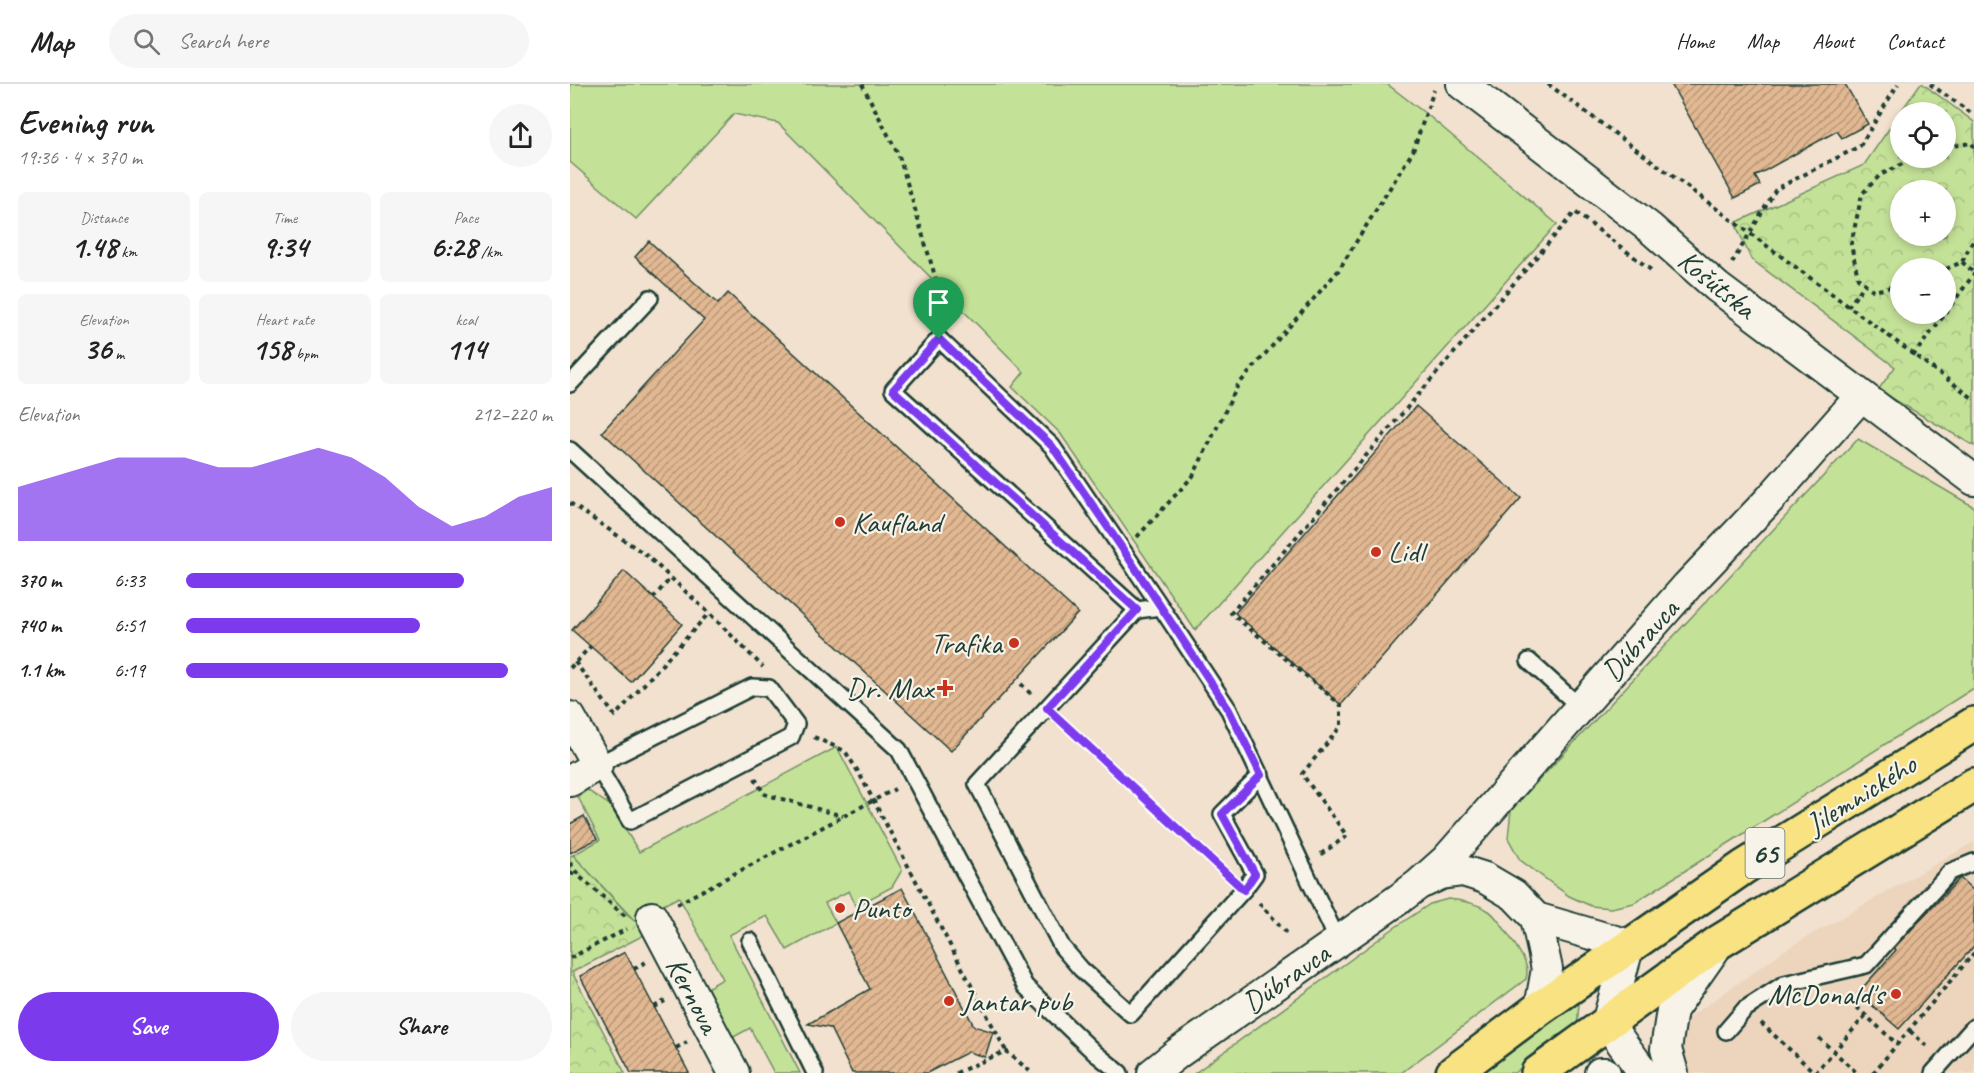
<!DOCTYPE html>
<meta charset="utf-8">
<style>
body{margin:0;font-family:Caveat,sans-serif;background:#f6f6f6;color:#222;height:100vh;display:flex;flex-direction:column;font-size:22px;white-space:nowrap}
*{box-sizing:border-box;margin:0}
p{font-size:20px;color:#767676}
.icon{flex:none;width:33px;height:33px;fill:none;stroke:currentColor;stroke-width:2;stroke-linecap:round;stroke-linejoin:round}
.map{position:relative;flex:1;overflow:hidden}
.panel{display:flex;flex-direction:column;background:#fff;width:570px}
.panel>*{flex:none}
.buttons{position:absolute;left:1320px;top:18px;display:grid;gap:12px}
.buttons a{display:grid;place-items:center;width:66px;height:66px;border-radius:50%;background:#fff;box-shadow:0 3px 9px #0003;font-size:30px}
.pin{position:absolute;display:grid;place-items:center;width:51px;height:51px;color:#fff;margin:-62px -26px;border-radius:50% 50% 50% 0;rotate:-45deg;box-shadow:0 0 6px #0007}
.pin .icon{rotate:45deg}
.round{display:grid;place-items:center;flex:none;width:63px;height:63px;border-radius:32px;background:#f6f6f6}
.head{display:flex;align-items:center;justify-content:space-between;height:102px;padding:0 18px}
h1{font-size:33px;font-weight:800;line-height:45px}
.metrics{display:grid;grid-template-columns:repeat(3,1fr);gap:9px;height:102px;padding:6px 18px}
.metrics div{display:grid;align-content:center;border-radius:9px;background:#f6f6f6;text-align:center}
.metrics b{font-size:30px;font-weight:800}
.metrics small{font-size:16px;font-weight:400}
.metrics p{font-size:16px}
.chart{height:168px;padding:12px 18px}
.chart p{display:flex;justify-content:space-between}
.chart svg{width:100%;height:108px;margin-top:6px;fill:#7c3aed;opacity:.7}
.button{display:flex;gap:12px;margin-top:auto;padding:12px 18px}
.button a{flex:1;height:69px;border-radius:36px;background:#7c3aed;color:#fff;font-size:24px;font-weight:800;line-height:69px;text-align:center}
.button a+a{background:#f6f6f6;color:#222}
ul{padding:0 18px;list-style:none;font-size:20px}
li{display:grid;grid-template-columns:96px 72px 1fr;align-items:center;height:45px}
li i{height:15px;border-radius:8px;background:#7c3aed}
header{display:flex;align-items:center;gap:36px;box-sizing:border-box;height:84px;padding:0 30px;background:#fff;border-bottom:2px solid #e0e0e0}
header strong{font-size:28px}
nav{display:flex;gap:33px;margin-inline-start:auto;font-size:21px}
.search{width:420px;height:54px;background:#f6f6f6;display:flex;align-items:center;gap:15px;box-sizing:border-box;padding:0 21px;border-radius:33px;color:#767676;font-size:22px}
main{display:flex;flex:1;min-height:0}
.map>svg:first-child{display:block}
</style>
<header>
<strong>Map</strong>
<div class="search"><svg class="icon" aria-label="search" viewBox="0 0 24 24"><circle cx="10" cy="10" r="6"/><path d="M15 15l6 6"/></svg>Search here</div>
<nav><a>Home</a><a>Map</a><a>About</a><a>Contact</a></nav>
</header>
<main>
<section class="panel">
<div class="head"><div><h1>Evening run</h1><p>19:36 · 4 × 370 m</p></div><a class="round"><svg class="icon" aria-label="share" viewBox="0 0 24 24"><path d="M12 15V3M7 8l5-5 5 5M5 13v7h14v-7"/></svg></a></div>
<div class="metrics">
<div><p>Distance</p><b>1.48<small> km</small></b></div>
<div><p>Time</p><b>9:34</b></div>
<div><p>Pace</p><b>6:28<small> /km</small></b></div>
</div>
<div class="metrics">
<div><p>Elevation</p><b>36<small> m</small></b></div>
<div><p>Heart rate</p><b>158<small> bpm</small></b></div>
<div><p>kcal</p><b>114</b></div>
</div>
<div class="chart"><p><span>Elevation</span>212–220 m</p>
<svg viewBox="0 0 160 44" preserveAspectRatio="none"><path d="M0 44V22L10 18L20 14L30 10L40 10L50 10L60 14L70 14L80 10L90 6L100 10L110 18L120 30L130 38L140 34L150 26L160 22V44z"/></svg>
</div>
<ul>
<li><b>370 m</b>6:33<i style="width:76%"></i></li>
<li><b>740 m</b>6:51<i style="width:64%"></i></li>
<li><b>1.1 km</b>6:19<i style="width:88%"></i></li>
</ul>
<div class="button"><a>Save</a><a>Share</a></div>
</section>
<div class="map">
<svg width="1404" height="989" viewBox="0 0 1404 989">
<defs>
<pattern id="park-crowns" width="20" height="18" patternUnits="userSpaceOnUse" patternTransform="scale(1.5)"><rect width="20" height="18" fill="#c4e198"/><path d="M2 6a3 3 0 1 1 6 0M12 15a3 3 0 1 1 6 0" fill="none" stroke="#a8c284"/></pattern>
<pattern id="building-hatch" width="6" height="6" patternUnits="userSpaceOnUse" patternTransform="scale(1.5)"><rect width="6" height="6" fill="#e2b892"/><path d="M-1 1l2-2M0 6l6-6M5 7l2-2" fill="none" stroke="#b79778"/></pattern>
</defs>
<rect width="100%" height="100%" fill="#f1e1ce"/>
<filter id="ink" filterUnits="userSpaceOnUse"><feTurbulence type="fractalNoise" baseFrequency=".0167" numOctaves="2"/><feDisplacementMap in="SourceGraphic" scale="12" xChannelSelector="R" yChannelSelector="G"/><feConvolveMatrix kernelMatrix="1 2 1 2 8 2 1 2 1" color-interpolation-filters="sRGB"/></filter>
<g filter="url(#ink)">
<path fill="#ecd5bc" d="M1404,758v231h-364l178,-125z"/>
<g fill="#c4e198" stroke="#728f66" stroke-width="1.5">
<path d="M0,0h817l43,33 127,107 -362,406 -135,-197 -48,-46 12,-15 -246,-249 -44,-9 -98,105 -66,-57z"/>
<path d="M1288,355l116,68v181l-340,215 -23,5 -20,-2 -22,-10 -49,-36 -12,-22 3,-28z"/>
<path d="M267,663l65,123 -10,17 -36,19 -7,-15 -24,12 11,20 -49,27 -20,-34 -38,19 71,138h-26l-24,-45 -20,11 -25,-50 18,-10 -44,-82 -45,23 -61,-65 27,-15 -22,-43 9,-7 24,16 28,46z"/>
<path d="M878,815c14,1 28,4 41,12 8,5 34,44 37,54 2,6 1,9 0,14l-125,94h-206l199,-145 36,-24z"/>
<path d="M1007,918l2,2 -2,23 -63,46h-33z"/>
</g>
<g fill="url(#park-crowns)" stroke="#728f66" stroke-width="1.5" fill-rule="evenodd">
<path d="M1350,0h3l51,38v324l-96,-56 17,-23 -144,-108 -16,-36 129,-58zM1330,28h46v46h-46zM1330,106h46v46h-46zM1330,184h46v46h-46z"/>
<path d="M3,771l60,65 19,11 -80,41 53,101h-55v-217z"/>
</g>
<g fill="url(#building-hatch)" stroke="#1f3d34" stroke-width="1.5">
<path d="M1101,0h174l23,40 -26,14 -5,-7 -82,45 5,9 -25,13z"/>
<path d="M79,157l69,63 10,-11 350,320 -127,138 -349,-319 102,-112 -69,-63z"/>
<path d="M846,322l105,92 -180,207 -106,-92z"/>
<path d="M54,487l58,53 -51,58 -59,-52z"/>
<path d="M14,732l13,23 -27,14v-29z"/>
<path d="M1390,794l14,13v55l-75,83 -41,-36 38,-43 -2,-2z"/>
<path d="M332,804l72,138 19,6 -8,25 -17,-5 -41,21h-75l-22,-45 -22,-4 62,-35 -34,-66z"/>
<path d="M55,868l9,17 55,104h-58l-51,-97z"/>
</g>
<g fill="none" stroke-linecap="round" stroke-linejoin="round">
<defs>
<g id="service">
<path d="M0,300l80,-86"/>
<path d="M0,366l329,300 126,236 70,67 25,20"/>
<path d="M567,526l-244,-220 46,-51 113,107 109,161"/>
<path d="M959,577l51,46"/>
<path d="M182,603l17,1 27,36 -5,13 -161,84 -33,-56z"/>
<path d="M691,691l-39,39 33,60 -11,15 -113,125 -50,-45 -19,-22 -85,-163 160,-174 24,-3 68,103 109,231"/>
<path d="M180,857l65,132"/>
<path d="M1156,947l19,-22 39,-25 82,-19 84,-93 24,-10"/>
<path d="M1363,989l41,-46"/>
</g>
<g id="minor">
<path d="M892,0l188,144 67,59 257,193"/>
<path d="M0,633l27,48 -27,16"/>
<path d="M854,798l17,-8 22,-3 22,7 29,17 22,23 93,27 -22,78 37,50"/>
<path d="M82,833l82,156"/>
<path d="M966,834l11,51 -7,39"/>
<path d="M583,989l25,-20 221,-154 20,-15 27,-24 241,-274 83,-87 91,-103"/>
<path d="M1030,989h5"/>
<path d="M1103,989l-7,-24 6,-39 42,-60"/>
</g>
<g id="primary">
<path d="M883,989l87,-65 204,-141 230,-143"/>
<path d="M968,989l181,-131 255,-157"/>
</g>
</defs>
<use href="#service" stroke="#1f3d34" stroke-width="20"/>
<use href="#minor" stroke="#1f3d34" stroke-width="34"/>
<use href="#primary" stroke="#1f3d34" stroke-width="38"/>
<g stroke="#1f3d34" stroke-width="4" stroke-dasharray="4.5 4.5" stroke-linecap="butt">
<path d="M292,0l37,72 42,140 -1,24"/>
<path d="M978,0l426,315"/>
<path d="M1360,0l44,31"/>
<path d="M1376,63l26,-4 2,4"/>
<path d="M1392,178l12,11"/>
<path d="M1162,179l44,-74 84,-43 38,-62"/>
<path d="M1376,185l16,-7 12,-24"/>
<path d="M1330,201l-26,6 -16,-13 -7,-34 11,-50 18,-19 35,-17"/>
<path d="M1278,223l17,-23"/>
<path d="M1376,228l28,-38"/>
<path d="M1343,272l32,-42"/>
<path d="M0,419l76,52 63,58 54,54"/>
<path d="M567,453l56,-61 45,-91 100,-114 75,-120 21,-61"/>
<path d="M83,514l17,-19"/>
<path d="M5,578l40,54 94,-103"/>
<path d="M0,584l21,-22"/>
<path d="M451,600l11,11"/>
<path d="M492,638l167,154"/>
<path d="M244,653l31,14 14,22 147,278"/>
<path d="M185,694l9,16 79,22"/>
<path d="M751,770l26,-18 -45,-62 39,-48v-21l-110,-92 344,-401 76,58"/>
<path d="M0,779l9,13 46,40"/>
<path d="M0,789l9,3"/>
<path d="M689,819l28,30"/>
<path d="M107,820l218,-115"/>
<path d="M0,874l57,-29"/>
<path d="M64,885l12,-7"/>
<path d="M1280,917l48,44"/>
<path d="M84,923l11,-6"/>
<path d="M1191,939l54,50"/>
<path d="M1340,947l19,17"/>
<path d="M1249,954l38,35"/>
<path d="M106,964l11,-6"/>
<path d="M386,989l50,-22 26,22"/>
<path d="M1245,989l51,-58"/>
<path d="M1303,989l101,-120"/>
</g>
<use href="#service" stroke="#f7f3e8" stroke-width="15"/>
<use href="#minor" stroke="#f7f3e8" stroke-width="30"/>
<use href="#primary" stroke="#f8e281" stroke-width="33"/>
</g>
</g>
<g fill="none" stroke-linecap="round" stroke-linejoin="round" filter="url(#ink)">
<defs>
<path id="route" d="M369,255l113,107 72,105 105,159 32,65 -39,39 33,60 -11,16 -197,-182 90,-98 -244,-220z"/>
</defs>
<use href="#route" stroke="#fff" stroke-width="12"/>
<use href="#route" stroke="#7c3aed" stroke-width="8"/>
</g>
<g fill="#c8321e" stroke="#f7f3e8" stroke-width="2">
<circle cx="270" cy="438" r="6"/>
<circle cx="806" cy="468" r="6"/>
<circle cx="444" cy="559" r="6"/>
<path d="M372 595h6v6h6v6h-6v6h-6v-6h-6v-6h6z"/>
<circle cx="270" cy="824" r="6"/>
<circle cx="1326" cy="910" r="6"/>
<circle cx="379" cy="917" r="6"/>
</g>
<g text-anchor="middle" dominant-baseline="central" stroke-width="4.5" stroke-linejoin="round" paint-order="stroke">
<rect fill="#f7f3e8" stroke="#60746a" stroke-width="1.5" x="1175.5" y="744" width="39" height="50" rx="4.5"/>
<g font-size="28" font-weight="bold" fill="#1f3d34">
<text x="1195" y="769">65</text>
</g>
<g font-size="30" fill="#1f3d34" stroke="#f7f3e8">
<text transform="translate(1147 200) rotate(39)">Košútska</text>
<text transform="translate(1070 556) rotate(-48)">Dúbravca</text>
<text transform="translate(1291 710) rotate(-32)">Jilemnického</text>
<text transform="translate(716 894) rotate(-35)">Dúbravca</text>
<text transform="translate(123 911) rotate(62)">Kernova</text>
</g>
<g font-size="30" fill="#1f3d34" stroke="#f7f3e8" text-anchor="start">
<text x="282" y="438">Kaufland</text>
<text x="818" y="468">Lidl</text>
<text x="432" y="559" text-anchor="end">Trafika</text>
<text x="363" y="604" text-anchor="end">Dr. Max</text>
<text x="282" y="824">Punto</text>
<text x="1314" y="910" text-anchor="end">McDonald's</text>
<text x="391" y="917">Jantar pub</text>
</g>
</g>
</svg>
<div class="buttons">
<a><svg class="icon" aria-label="locate" viewBox="0 0 24 24"><circle cx="12" cy="12" r="6"/><path d="M12 2v4M12 18v4M2 12h4M18 12h4"/></svg></a>
<a>+</a>
<a>−</a>
</div>
<div class="pin" style="left:369px;top:255px;background:#1e9e55"><svg class="icon" aria-label="arrive" viewBox="0 0 24 24"><path d="M6 21V4h12l-3 4 3 4H6"/></svg></div>
</div>
</main>
